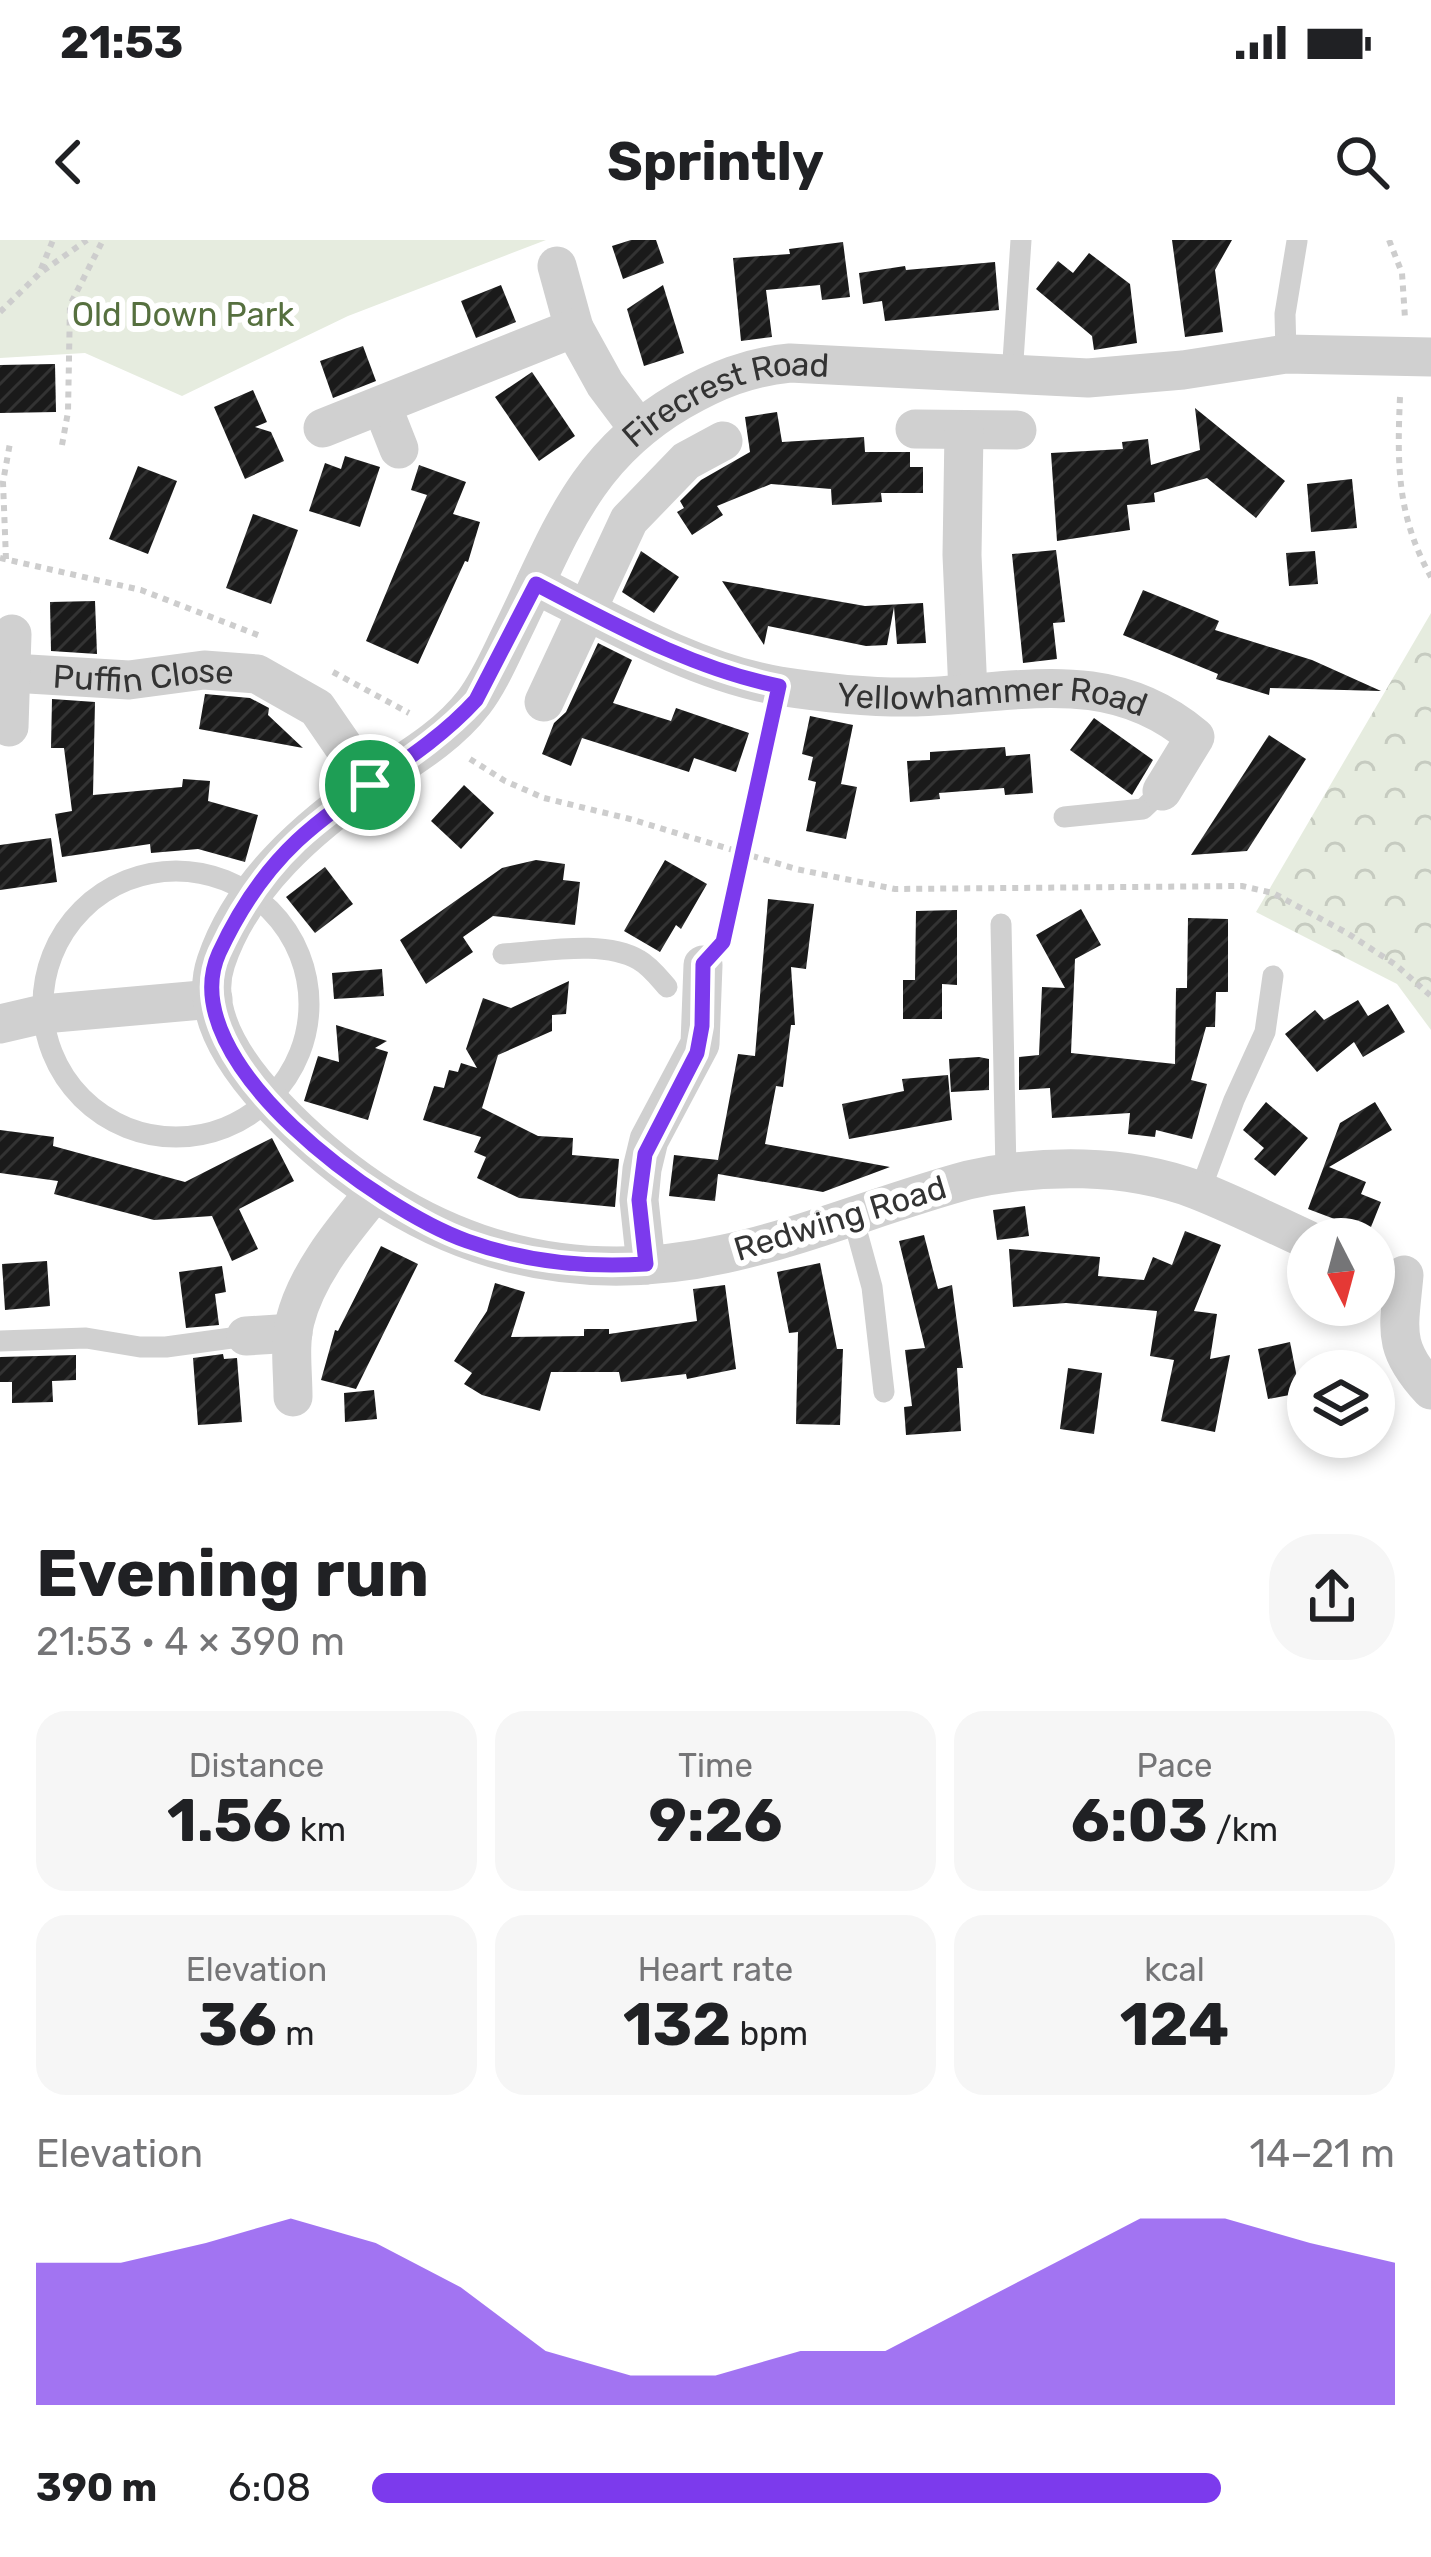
<!DOCTYPE html>
<meta charset="utf-8">
<style>
body{margin:0;font-family:Rubik,sans-serif;background:#f6f6f6;color:#202124;height:100vh;display:flex;flex-direction:column;font-size:45px;white-space:nowrap}
*{box-sizing:border-box;margin:0}
p{font-size:39px;color:#757577}
.icon{flex:none;width:66px;height:66px;fill:none;stroke:currentColor;stroke-width:2;stroke-linecap:round;stroke-linejoin:round}
.map{position:relative;height:1255px;overflow:hidden}
.panel{display:flex;flex-direction:column;background:#fff;flex:1}
.panel>*{flex:none}
.needle{width:78px;rotate:174deg}
.controls{position:absolute;left:1287px;top:978px;display:grid;gap:24px}
.controls a{display:grid;place-items:center;width:108px;height:108px;border-radius:50%;background:#fff;box-shadow:0 6px 18px #0003;font-size:60px}
.pin{position:absolute;display:grid;place-items:center;width:102px;height:102px;color:#fff;margin:-51px;border:6px solid #fff;border-radius:50%;box-shadow:0 3px 12px #0007}
.round{display:grid;place-items:center;flex:none;width:126px;height:126px;border-radius:48px;background:#f6f6f6}
.summary{display:flex;align-items:center;justify-content:space-between;height:204px;padding:0 36px}
h1{font-size:66px;font-weight:700;line-height:90px}
.figures{display:grid;grid-template-columns:repeat(3,1fr);gap:18px;height:204px;padding:12px 36px}
.figures div{display:grid;align-content:center;border-radius:30px;background:#f6f6f6;text-align:center}
.figures b{font-size:60px;font-weight:700}
.figures small{font-size:33px;font-weight:400}
.figures p{font-size:33px}
.chart{height:336px;padding:24px 36px}
.chart p{display:flex;justify-content:space-between}
.chart svg{width:100%;height:216px;margin-top:12px;fill:#7c3aed;opacity:.7}
ul{padding:0 36px;list-style:none;font-size:39px}
li{display:grid;grid-template-columns:192px 144px 1fr;align-items:center;height:90px}
li i{height:30px;border-radius:15px;background:#7c3aed}
.status{display:flex;justify-content:space-between;align-items:center;height:84px;padding:0 60px;background:#fff;direction:ltr}
.status svg{height:33px;fill:currentColor}
header{display:flex;justify-content:space-between;align-items:center;height:156px;padding:0 36px;background:#fff;font-size:54px;font-weight:700}
.map>svg:first-child{display:block}
</style>
<div class="status"><b>21:53</b><svg viewBox="0 0 49 12"><path d="M0 12V9h3v3zM5 12V6h3v6zM10 12V3h3v9zM15 12V0h3v12zM26 1h20v11H26zM47 4h2v5h-2z"/></svg></div>
<header><svg class="icon" aria-label="back" viewBox="0 0 24 24"><path d="M15 5l-7 7 7 7"/></svg>Sprintly<svg class="icon" aria-label="search" viewBox="0 0 24 24"><circle cx="10" cy="10" r="6"/><path d="M15 15l6 6"/></svg></header>
<div class="map">
<svg width="1431" height="1255" viewBox="0 0 1431 1255">
<defs>
<pattern id="park-crowns" width="20" height="18" patternUnits="userSpaceOnUse" patternTransform="scale(3)"><rect width="20" height="18" fill="#e6ecdf"/><path d="M2 6a3 3 0 1 1 6 0M12 15a3 3 0 1 1 6 0" fill="none" stroke="#c6cbc0"/></pattern>
<pattern id="building-hatch" width="6" height="6" patternUnits="userSpaceOnUse" patternTransform="scale(3)"><rect width="6" height="6" fill="#1a1a1a"/><path d="M-1 1l2-2M0 6l6-6M5 7l2-2" fill="none" stroke="#333"/></pattern>
</defs>
<rect width="100%" height="100%" fill="#fff"/>
<path fill="#e6ecdf" d="M0,0h546l-198,76 -166,80 -97,-43 -85,5z"/>
<path fill="url(#park-crowns)" d="M1431,373v417l-34,-46 -141,-72z"/>
<g fill="url(#building-hatch)">
<path d="M631,0h25l8,23 -41,16 -11,-33z"/>
<path d="M1172,0h60l-17,30 8,62 -38,5z"/>
<path d="M843,2l7,55 -28,3 -2,-15 -54,5 6,47 -31,4 -8,-83 57,-4 -1,-5z"/>
<path d="M1089,13l41,31 7,59 -43,7 -2,-14 -56,-47 22,-28 15,12z"/>
<path d="M995,22l4,48 -114,11 -3,-20 -19,3 -4,-31 46,-7 1,4z"/>
<path d="M501,45l15,37 -40,16 -15,-37z"/>
<path d="M663,45l21,68 -40,13 -17,-57z"/>
<path d="M363,106l13,35 -43,17 -13,-37z"/>
<path d="M55,124l1,48 -56,1v-48z"/>
<path d="M532,132l43,64 -36,25 -44,-64z"/>
<path d="M253,150l14,32 -12,5 16,5 13,29 -39,18 -31,-72z"/>
<path d="M1195,168l90,73 -29,37 -49,-40 -53,15 1,9 -28,3 3,25 -73,11 -6,-88 72,-4 -1,-7 26,-3 3,26 49,-15z"/>
<path d="M777,172l5,30 82,-5 1,15h45v15h13v26h-42l1,9 -50,3 -1,-16 -60,-5 -54,22 6,9 -31,20 -15,-23 7,-4 -4,-7 21,-21 49,-28 -5,-35z"/>
<path d="M345,216l35,11 -20,60 -51,-16 16,-48 16,6z"/>
<path d="M419,225l47,17 -13,32 27,8 -12,40 -3,-1 -47,103 -52,-23 61,-146 -16,-5z"/>
<path d="M138,226l39,15 -29,73 -39,-15z"/>
<path d="M1352,239l5,49 -46,4 -4,-48z"/>
<path d="M253,274l45,16 -27,74 -45,-16z"/>
<path d="M1056,310l9,72 -12,1 4,36 -34,4 -11,-109z"/>
<path d="M641,311l38,26 -25,36 -32,-21z"/>
<path d="M1315,311l3,33 -29,2 -3,-33z"/>
<path d="M722,341l143,25 58,-3 3,40 -29,1 -3,-37 -7,38 -21,1 -98,-20 -4,19z"/>
<path d="M1143,350l76,31 -4,9 97,30 69,31 -111,-3 -1,7 -53,-16 2,-5 -95,-39z"/>
<path d="M95,361l2,53 -46,-3 -1,-49z"/>
<path d="M598,403l34,17 -19,43 58,18 5,-13 73,25 -13,39 -42,-14 -5,14 -107,-34 -11,28 -29,-12 12,-31 12,-11z"/>
<path d="M205,454l45,4 19,10 -1,7 35,33 -104,-19z"/>
<path d="M52,459l43,3 -2,93 89,-8 1,-8 27,2 -2,20 50,14 -13,47 -47,-13 -47,4 -1,-9 -88,13 -7,-43 17,-3 -8,-63h-13z"/>
<path d="M810,476l43,9 -12,59 16,3 -11,52 -40,-8 10,-49 -8,-2 5,-23 -11,-3z"/>
<path d="M1094,478l59,42 -21,35 -62,-45z"/>
<path d="M1269,495l37,24 -59,92 -56,4z"/>
<path d="M1005,507l1,9 24,-2 3,39 -28,2 -1,-7 -65,5 1,6 -30,3 -3,-41 23,-1v-8z"/>
<path d="M464,545l30,28 -33,36 -30,-28z"/>
<path d="M51,598l6,44 -57,8v-45z"/>
<path d="M536,620l29,4 -2,16 17,2 -5,43 -82,-9 -30,21 10,15 -47,32 -26,-44 102,-72z"/>
<path d="M665,620l42,24 -26,45 -5,-4 -16,27 -36,-21z"/>
<path d="M325,627l28,37 -38,29 -29,-36z"/>
<path d="M768,659l46,5 -8,65 -15,-2 4,58h-4l-8,62 -7,-1 -11,58 125,23 -67,25 -105,-18 -3,27 -46,-5 5,-41 44,5 20,-106 17,2z"/>
<path d="M1081,669l20,36 -26,14 -4,94 104,11 1,-76h11l1,-70 40,1v73h-12l-1,35h-9l-15,53 16,4 -15,55 -36,-9 -1,7 -27,-3 2,-21 -78,5 -2,-30 -31,2v-33l20,-2 3,-68 23,1 -29,-53z"/>
<path d="M957,670v75l-15,-1v35h-39v-39h12l1,-69z"/>
<path d="M382,729l2,27 -50,3 -2,-26z"/>
<path d="M569,741l-3,33 -14,1v16l-54,24 -16,53 56,28 35,2 -1,17 47,4 -4,48 -96,-9 -42,-20 9,-21 -12,-5 7,-15 -58,-17 11,-34 10,2 5,-18 9,2 3,-9 16,5 -11,-19 17,-51 28,10z"/>
<path d="M1358,760l10,16 20,-12 17,28 -42,25 -9,-15 -37,30 -32,-38 30,-24 9,10z"/>
<path d="M336,785l51,16 -12,7 13,4 -20,68 -64,-19 14,-45 21,6z"/>
<path d="M979,817l10,2v31l-38,2 -2,-33z"/>
<path d="M948,835l4,45 -103,19 -7,-35 62,-13 -2,-12z"/>
<path d="M1266,862l42,36 -33,38 -21,-17 10,-11 -21,-18z"/>
<path d="M1375,862l17,28 -63,37 37,15 -5,12 20,8 -12,30 -61,-23 32,-86z"/>
<path d="M0,890l54,7 -1,9 132,36 87,-44 22,43 -55,28 19,40 -26,12 -20,-45 -58,4 -100,-26 4,-13 -58,-8z"/>
<path d="M1025,966l4,30 -32,4 -4,-30z"/>
<path d="M1185,991l36,14 -27,66 23,3 -7,45 20,-4 -15,77 -54,-11 13,-61 -24,-4 7,-45 -91,-8 -53,4 -4,-58 91,8 -2,19 46,4 9,-23 19,8z"/>
<path d="M924,995l14,54 14,-4 11,83h-6l4,63 -55,4 -2,-28 8,-1 -7,-56 20,-2 -26,-107z"/>
<path d="M381,1006l37,18 -62,125 -35,-9 14,-50 3,1z"/>
<path d="M47,1021l3,45 -45,4 -3,-46z"/>
<path d="M820,1023l17,86h6l-3,76 -44,-1 2,-92 -9,1 -12,-61z"/>
<path d="M222,1026l4,26 -11,2 4,31 -33,3 -7,-56z"/>
<path d="M495,1043l30,9 -14,45 73,-1v-7h25v5l88,-13 -4,-32 32,-4 11,84 -49,10 -1,-5 -65,8 -2,-10h-68l-11,39 -58,-16 -18,-11 8,-11 -18,-12 33,-50z"/>
<path d="M1290,1102l10,51 -32,6 -10,-50z"/>
<path d="M223,1114l1,5 13,-1 5,64 -44,3 -5,-67z"/>
<path d="M76,1115v25l-24,1 1,21 -41,1v-21h-12v-25z"/>
<path d="M1068,1128l34,5 -8,61 -34,-5z"/>
<path d="M374,1150l3,29 -32,3 -1,-29z"/>
</g>
<g fill="none" stroke-linecap="round" stroke-linejoin="round">
<g stroke="#cdcdcd" stroke-width="6" stroke-dasharray="6 6" stroke-linecap="butt">
<path d="M1389,0l13,33 3,45"/>
<path d="M41,29l12,-29"/>
<path d="M0,72l40,-39 47,-33"/>
<path d="M1400,157c-3,68 -3,119 31,180"/>
<path d="M62,205l6,-33 2,-107 33,-65"/>
<path d="M0,318l141,32 122,47"/>
<path d="M6,319l-3,-77 7,-39"/>
<path d="M333,432l76,41"/>
<path d="M470,519l35,22 39,17 86,21 166,50 99,20 347,-3 31,7 74,40 49,32 35,31"/>
<path d="M723,700l19,-86"/>
</g>
<g stroke="#d0d0d0" stroke-width="21">
<path d="M1286,114l-1,-40 12,-73"/>
<path d="M1012,136l9,-136"/>
<path d="M1064,577l79,-8 19,-18"/>
<path d="M750,581l29,-135"/>
<circle cx="176" cy="764" r="133"/>
<path d="M1001,684l5,248"/>
<path d="M503,714c40,-2 100,-15 136,6 11,6 20,18 28,27"/>
<path d="M1200,951l34,-91 31,-68 8,-56"/>
<path d="M852,974l20,73 12,105"/>
<path d="M0,1101l86,-3 54,9h26l80,-11"/>
</g>
<g stroke="#d0d0d0" stroke-width="39">
<path d="M557,26l17,62"/>
<path d="M382,166l17,43"/>
<path d="M323,188l251,-100 31,56 33,44"/>
<path d="M915,189l102,1"/>
<path d="M964,191l-2,124 6,138"/>
<path id="s1" d="M535,344c75,38 161,88 244,102 45,7 91,12 137,11 101,-3 193,-33 279,40l-33,54"/>
<path id="s2" d="M12,433l117,7 75,-10 53,4 60,34 53,77"/>
<path d="M544,462l85,-182 57,-59 37,-20"/>
<path d="M9,487l3,-93"/>
<path d="M0,784l43,-10 170,-15"/>
<path id="s3" d="M1308,1000c-37,-17 -73,-35 -111,-50 -72,-27 -155,-26 -229,-10 -82,22 -161,56 -244,74 -178,39 -326,-18 -450,-148 -34,-36 -76,-91 -58,-144 26,-78 94,-136 159,-181 35,-23 73,-45 99,-79 16,-21 27,-48 39,-72 47,-96 70,-172 167,-229 36,-21 69,-34 110,-38l298,15 95,-8 103,-16 145,3"/>
<path d="M646,1025l-7,-65 3,-31 7,-29 51,-96 3,-79"/>
<path d="M1404,1035c-5,55 -13,72 27,115"/>
<path d="M246,1096l47,-3"/>
<path d="M293,1157c0,-25 -4,-52 2,-76 12,-48 48,-90 79,-128"/>
</g>
</g>
<g fill="none" stroke-linecap="round" stroke-linejoin="round">
<defs>
<path id="route" d="M536,344c77,40 157,85 243,102l-56,256 -20,22 -1,62 -5,27 -52,101 -6,46 7,64c-61,4 -120,-2 -179,-23 -85,-30 -297,-179 -248,-288 19,-41 45,-81 78,-112 56,-52 127,-84 179,-141z"/>
</defs>
<use href="#route" stroke="#fff" stroke-width="24"/>
<use href="#route" stroke="#7c3aed" stroke-width="15"/>
</g>
<g text-anchor="middle" dominant-baseline="central" stroke-width="12" stroke-linejoin="round" paint-order="stroke">
<g font-size="33" fill="#56703f" stroke="#fff">
<text x="183" y="74">Old Down Park</text>
</g>
<g font-size="33" fill="#333" stroke="#fff">
<text stroke="none"><textPath href="#s3" startOffset="2058">Firecrest Road</textPath></text>
<text stroke="none"><textPath href="#s2" startOffset="132">Puffin Close</textPath></text>
<text stroke="none"><textPath href="#s1" startOffset="480">Yellowhammer Road</textPath></text>
<text transform="translate(840 978) rotate(-17)">Redwing Road</text>
</g>
</g>
</svg>
<div class="controls">
<a><svg class="needle" viewBox="-14 -14 28 28"><path d="M0-13l5 13h-10z" fill="#e53935"/><path d="M0 13l5-13h-10z" fill="#757577"/></svg></a>
<a><svg class="icon" aria-label="layers" viewBox="0 0 24 24"><path d="M12 4l9 5-9 5-9-5zM3 14l9 5 9-5"/></svg></a>
</div>
<div class="pin" style="left:370px;top:545px;background:#1e9e55"><svg class="icon" aria-label="arrive" viewBox="0 0 24 24"><path d="M6 21V4h12l-3 4 3 4H6"/></svg></div>
</div>
<section class="panel">
<div class="summary"><div><h1>Evening run</h1><p>21:53 · 4 × 390 m</p></div><a class="round"><svg class="icon" aria-label="share" viewBox="0 0 24 24"><path d="M12 15V3M7 8l5-5 5 5M5 13v7h14v-7"/></svg></a></div>
<div class="figures">
<div><p>Distance</p><b>1.56<small> km</small></b></div>
<div><p>Time</p><b>9:26</b></div>
<div><p>Pace</p><b>6:03<small> /km</small></b></div>
</div>
<div class="figures">
<div><p>Elevation</p><b>36<small> m</small></b></div>
<div><p>Heart rate</p><b>132<small> bpm</small></b></div>
<div><p>kcal</p><b>124</b></div>
</div>
<div class="chart"><p><span>Elevation</span>14–21 m</p>
<svg viewBox="0 0 160 44" preserveAspectRatio="none"><path d="M0 44V15L10 15L20 11L30 6L40 11L50 20L60 33L70 38L80 38L90 33L100 33L110 24L120 15L130 6L140 6L150 11L160 15V44z"/></svg>
</div>
<ul>
<li><b>390 m</b>6:08<i style="width:83%"></i></li>
</ul>
</section>
